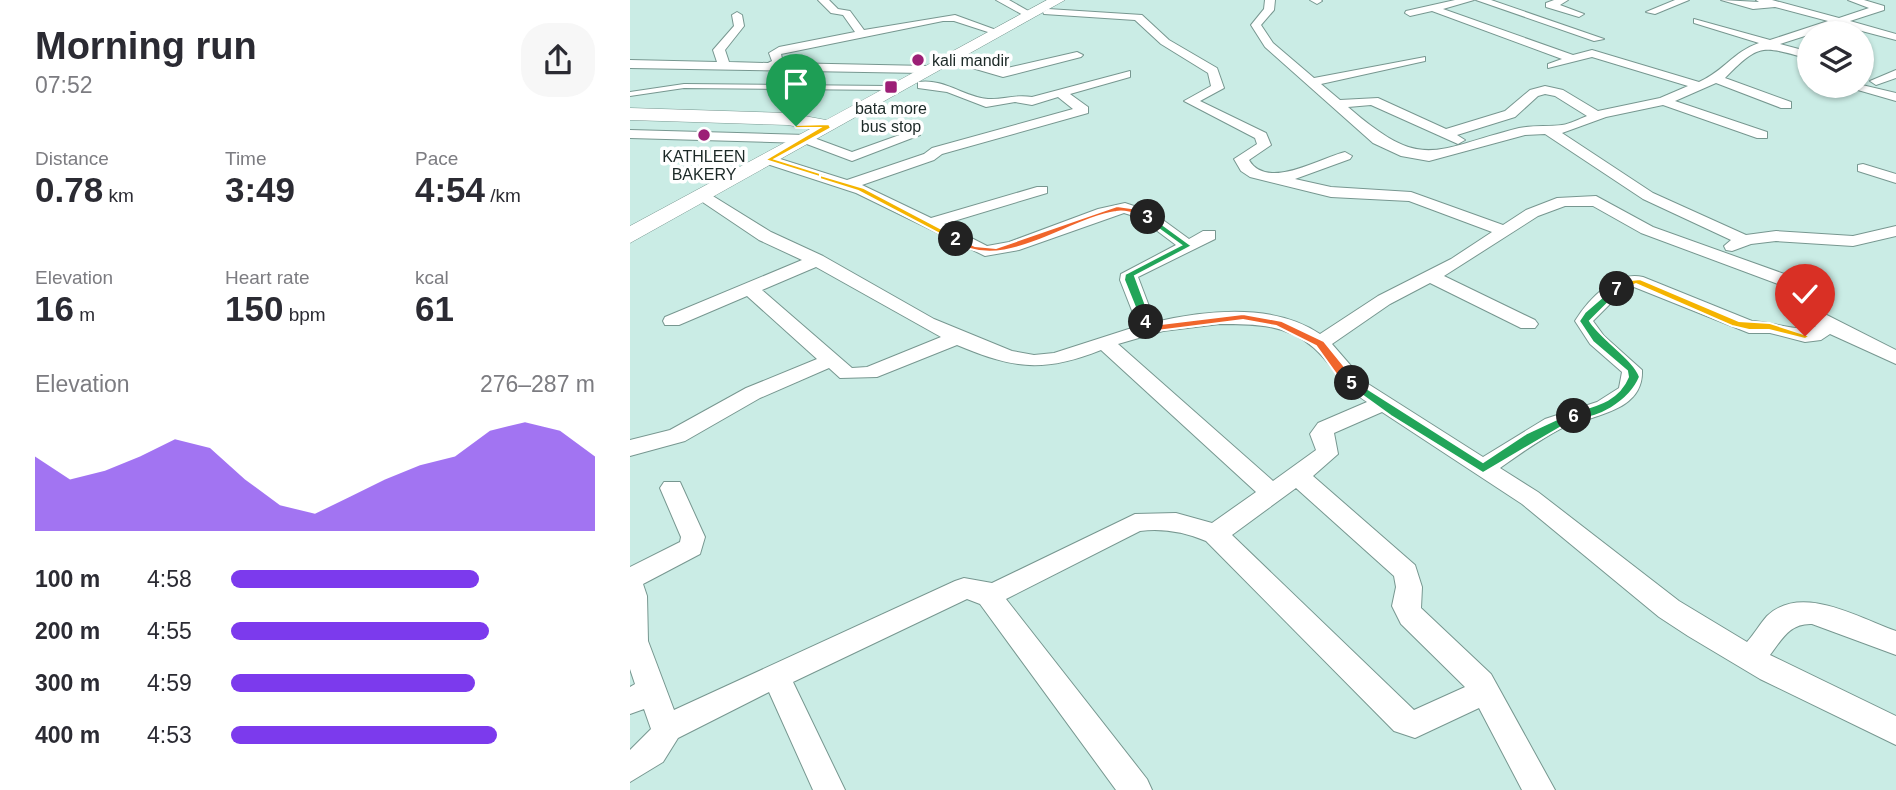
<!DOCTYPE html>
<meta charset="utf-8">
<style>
body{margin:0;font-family:Arial,sans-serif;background:#f7f7f7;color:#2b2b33;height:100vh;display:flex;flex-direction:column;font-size:26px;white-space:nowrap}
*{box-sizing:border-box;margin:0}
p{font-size:23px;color:#7c7c81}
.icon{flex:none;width:38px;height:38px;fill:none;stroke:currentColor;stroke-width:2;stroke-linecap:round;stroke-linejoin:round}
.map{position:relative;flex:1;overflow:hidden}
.panel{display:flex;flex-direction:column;background:#fff;width:630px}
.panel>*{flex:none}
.fabs{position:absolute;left:1167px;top:21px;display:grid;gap:14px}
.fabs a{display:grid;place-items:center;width:77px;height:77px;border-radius:50%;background:#fff;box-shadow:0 2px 5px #0004;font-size:35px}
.pin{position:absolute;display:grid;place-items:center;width:60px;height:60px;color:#fff;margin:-72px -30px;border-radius:50% 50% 50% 0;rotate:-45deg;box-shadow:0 0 7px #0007}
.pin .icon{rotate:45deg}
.km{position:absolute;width:35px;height:35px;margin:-18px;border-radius:50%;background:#222;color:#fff;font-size:19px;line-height:35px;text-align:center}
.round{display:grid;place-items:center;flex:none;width:74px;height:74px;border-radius:28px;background:#f7f7f7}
.summary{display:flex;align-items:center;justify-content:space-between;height:119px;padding:0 35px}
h1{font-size:38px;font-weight:700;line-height:52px}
.figures{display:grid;grid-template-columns:repeat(3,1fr);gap:10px;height:119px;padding:7px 35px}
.figures div{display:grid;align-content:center}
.figures b{font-size:35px;font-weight:700}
.figures small{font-size:19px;font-weight:400}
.figures p{font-size:19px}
.chart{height:196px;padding:14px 35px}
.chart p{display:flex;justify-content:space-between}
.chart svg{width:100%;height:126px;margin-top:7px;fill:#7c3aed;opacity:.7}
ul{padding:0 35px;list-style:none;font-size:23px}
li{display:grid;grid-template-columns:112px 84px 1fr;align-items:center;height:52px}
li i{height:18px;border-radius:9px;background:#7c3aed}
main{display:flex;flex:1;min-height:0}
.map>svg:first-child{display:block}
</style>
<main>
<section class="panel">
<div class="summary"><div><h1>Morning run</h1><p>07:52</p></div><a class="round"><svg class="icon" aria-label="share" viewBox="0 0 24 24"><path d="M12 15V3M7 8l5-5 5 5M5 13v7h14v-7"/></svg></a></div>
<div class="figures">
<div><p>Distance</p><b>0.78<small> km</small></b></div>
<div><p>Time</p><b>3:49</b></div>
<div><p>Pace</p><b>4:54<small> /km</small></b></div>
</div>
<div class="figures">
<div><p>Elevation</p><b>16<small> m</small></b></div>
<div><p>Heart rate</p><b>150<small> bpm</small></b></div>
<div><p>kcal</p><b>61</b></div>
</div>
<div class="chart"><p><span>Elevation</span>276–287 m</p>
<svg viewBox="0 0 160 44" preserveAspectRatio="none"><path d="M0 44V18L10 26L20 23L30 18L40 12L50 15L60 26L70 35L80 38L90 32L100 26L110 21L120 18L130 9L140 6L150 9L160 18V44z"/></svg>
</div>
<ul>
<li><b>100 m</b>4:58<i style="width:68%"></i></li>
<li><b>200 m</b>4:55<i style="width:71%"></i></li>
<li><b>300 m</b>4:59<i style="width:67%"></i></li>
<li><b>400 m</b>4:53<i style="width:73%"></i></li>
</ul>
</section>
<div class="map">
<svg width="1266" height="790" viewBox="0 0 1266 790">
<rect width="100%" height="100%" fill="#caece5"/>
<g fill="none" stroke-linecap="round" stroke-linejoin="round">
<defs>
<g id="lane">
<path d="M54,84l203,2 3,2 -3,2 -203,-2 -54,8v-4z"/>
<path d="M172,90l3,2 1,13 -16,15h-4v-2l14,-13 -1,-13z"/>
</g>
<g id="street">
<path d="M188,0h11l9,9 12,2 14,19 91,-15 44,16 -5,3 -40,-13h-11l-162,33 2,9 144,3v6l-4,1 -293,-5v-8l87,2 -4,-12 21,-24 -2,-11 5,-3 5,3 2,11 -19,24 4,12 39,1 4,-2 -3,-8 10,-6 76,-15 -12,-17 -12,-2z"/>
<path d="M366,0h13l23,13 -9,2z"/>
<path d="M635,0h10l-1,10 -13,15 12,18 41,35 111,-21v4l-104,23 19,16 38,-2 68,31 59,-18 25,-21 15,-4 18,4 35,21 62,-13 28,-12 -96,-29 -44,11v-4l14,-5 -130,-48 -22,5 -5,-3 1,-2 49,-11h19l-31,9 130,46 19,-5 107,32c25,-11 34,-30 60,-39l-65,-20v-4l76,21 58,-19 -53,-14 -22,2 -32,-9 38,2 -3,-2h16l67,18 30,-10 -21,-8h16l20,6v4l-34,11 46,13v6l-57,-15 -59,19 30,8v7c-47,-12 -49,-18 -85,19l66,24v6h-10l-65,-25 -41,18 92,31v6h-10l-94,-33 -57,12 -44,16 91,60 93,42 30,-4 77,5 43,-10v10l-43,10 -77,-5 -25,3 -19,7 -6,-1 -2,-4 7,-6 -88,-41 -98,-65 -20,1 -96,26 -28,-5 -28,-13 -108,-96 -14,-22 13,-16zM915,94l10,2 32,20c-8,3 -17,8 -25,9 -14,2 -29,0 -43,3 -87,22 -96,44 -171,-21l23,-2 87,39 7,-4 -8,-5 58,-18 23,-21z"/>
<path d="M680,0h11l1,1 -5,3z"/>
<path d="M846,0h15l113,39 -10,2z"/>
<path d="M924,0h14l-8,5 24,9 -5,3 -33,-10v-4z"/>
<path d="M1045,0h14l-34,14 -9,-2z"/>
<path d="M418,9l94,6 27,25 48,28 7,20 -24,13 66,32 5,12 -22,15c18,31 71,-2 96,-8l7,4 -2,3 -55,20 36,8 80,5 92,33 23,-15 31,-12 39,-2 57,31 137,49 15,13 2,16 89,45v14l-66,-30 -9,6 -16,2 -35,-9h-21l-115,-46 -20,13 -21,21 11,15 38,34c2,43 -52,45 -82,59 -21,11 -40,25 -60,39l38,24 141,109 68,41c7,-8 13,-18 20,-26 34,-33 92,2 129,15v24l-84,-31c-22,-1 -30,15 -42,31l126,61v29l-136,-66 -72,-43 -29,-19 -137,-113 -140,-92 -48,21 4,21 -25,22 102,89 7,22 -1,21 70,66 64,116h-33l-43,-82 -64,30 -21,-7 -188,-190c-22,-9 -43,-13 -66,-10l-134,68 141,180 5,11h-36l-136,-186 -13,-5 -174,83 52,108h-32l-44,-98 -91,46 -15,24 -33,20v-32l21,-21 -7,-20 -14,5v-27l5,-3 -5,-15v-102l50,-25 1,-5 -21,-49 4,-6h16l25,55 -5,17 -57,30 4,12 1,45 26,69 281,-129 9,-3 28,5 143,-69 41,-1 36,10 44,-31 -155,-142c-58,23 -87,19 -144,-5l-80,32 -37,1 -11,-10 -69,30 -75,43 -55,15v-16l40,-10 76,-42 71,-29 -70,-63 -68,29h-14l-2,-4 2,-4 137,-57 -43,-20 -61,-41v-6h10l63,39 52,24 111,63 78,32 22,4 20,-2 84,-27 -18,-46 1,-6 55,-29 -36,-27 -16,-5 -105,37 -34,6 -129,-63 -92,-30v-6h10l73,23 77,-26 8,-6 141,-39 -15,-12 -26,8 -17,-3 -29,5 -39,-15 -29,-4v-6c26,-4 46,15 70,17 15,1 26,-5 44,-2l98,-26v6l-60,17 18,13v6l-146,41 -8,6 -72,25 69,33 106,-31h10v6l-103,31 43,22 22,-4 89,-33 27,-6 27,9 37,27 14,-8h12v8l-77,38 17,45c52,-12 119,-19 165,12l58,-38 73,-37 41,-27 -83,-31 -78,-4 -81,-20 -9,-6 -7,-12 23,-15 -2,-6 -71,-37 27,-15 -3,-13 -47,-29 -26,-24 -91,-6 -1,-2zM935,206h28l48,27 137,51 9,7 4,20 25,15c-12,8 -47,-5 -64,-5l-109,-44c-28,-7 -55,23 -68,44l15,23 32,28 -3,16 -22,14 -52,17 -62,38 -118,-75 -33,-38 58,-40 40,-21 91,45h14l3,-4 -3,-4 -91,-44 94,-60zM186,267l125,70 -74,30 -15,1 -90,-78zM590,324c34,0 67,0 94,24 20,18 28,38 53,54l-49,21 -8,11 6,16 -43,31 -155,-137 45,-13zM666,488l98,88 2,11 -4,19 9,18 64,63 -51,23 -182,-175z"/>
<path d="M447,52l6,3 -2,2 -78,20 -48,-14 6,-4 42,10z"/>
<path d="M1266,70v8l-20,7 -6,-4z"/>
<path d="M1232,85l34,8v8l-52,-15z"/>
<path d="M0,130l176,5 46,17 56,-20 12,3 -68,26 -48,-18 -174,-5z"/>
<path d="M1233,164l33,10v9l-38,-12v-6z"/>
</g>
<path id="secondary" d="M417,0h18l-435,243v-17l180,-97 -22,-4 -158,-5v-12l158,5 38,7z"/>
</defs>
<use href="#lane" stroke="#779790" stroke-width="2"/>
<use href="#street" stroke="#779790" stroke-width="2"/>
<use href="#secondary" stroke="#779790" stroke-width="1"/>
<use href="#lane" fill="#fff" fill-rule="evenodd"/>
<use href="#street" fill="#fff" fill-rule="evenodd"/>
<use href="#secondary" fill="#fff" fill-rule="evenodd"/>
</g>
<path fill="#f5b400" stroke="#fff" stroke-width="2" d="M199,124l2,4 -56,31 51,16v4l-61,-19 54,-32h-23l-2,-3z"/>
<path fill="#f5b400" stroke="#fff" stroke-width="2" d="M190,175l44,13 97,51 -8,2 -95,-50 -38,-12z"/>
<path fill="#f0652b" stroke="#fff" stroke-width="2" d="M487,206l21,3 14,8 -4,2c-10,-3 -20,-9 -32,-7 -49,7 -118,65 -164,27l4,-2 19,9 21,2z"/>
<path fill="#22a559" stroke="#fff" stroke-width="2" d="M518,214l44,32 -57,30 17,46 -6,3 -5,-3 -17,-42 1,-6 56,-29 -36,-26z"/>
<path fill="#f0652b" stroke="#fff" stroke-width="2" d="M613,314l39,7 42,20 34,42 -10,2 -9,-7 -23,-32 -40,-20 -33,-6 -94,12 -8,-10 5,-3 7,6z"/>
<path fill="#22a559" stroke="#fff" stroke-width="2" d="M722,379l131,83 44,-29 43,-20 10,3 -97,57 -92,-57 -43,-31 -1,-2z"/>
<path fill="#22a559" stroke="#fff" stroke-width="2" d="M984,287l8,2 -32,32c12,19 44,38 50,56 -10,24 -43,45 -70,41v-5c23,-7 48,-11 58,-36l-1,-6 -34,-29 -14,-21 6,-9z"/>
<path fill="#f5b400" stroke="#fff" stroke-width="2" d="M1010,279l99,42 31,2 40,13 -5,3 -36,-9h-20l-17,-4 -96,-42 -19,8 -4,-3 9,-8z"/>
<g fill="#9c1f76" stroke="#fff" stroke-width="2.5">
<circle cx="288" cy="60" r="7"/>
<rect x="254" y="80" width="14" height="14" rx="3.5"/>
<circle cx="74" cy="135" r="7"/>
</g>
<g text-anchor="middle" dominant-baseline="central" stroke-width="7" stroke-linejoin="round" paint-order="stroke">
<g font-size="16" fill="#1c2927" stroke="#fff">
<text x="302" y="60" text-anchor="start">kali mandir</text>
<text x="261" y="108">bata more<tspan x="261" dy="18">bus stop</tspan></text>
<text x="74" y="156">KATHLEEN<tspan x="74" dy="18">BAKERY</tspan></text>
</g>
</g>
</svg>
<div class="fabs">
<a><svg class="icon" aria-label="layers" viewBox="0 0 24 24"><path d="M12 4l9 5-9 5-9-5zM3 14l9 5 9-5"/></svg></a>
</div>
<div class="pin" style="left:166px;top:126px;background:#1e9e55"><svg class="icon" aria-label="arrive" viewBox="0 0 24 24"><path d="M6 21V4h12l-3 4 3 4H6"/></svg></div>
<div class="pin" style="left:1175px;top:336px;background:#d93025"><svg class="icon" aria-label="check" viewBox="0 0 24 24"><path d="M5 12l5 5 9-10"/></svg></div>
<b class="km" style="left:326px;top:239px">2</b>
<b class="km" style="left:518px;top:217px">3</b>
<b class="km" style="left:516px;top:322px">4</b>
<b class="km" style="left:722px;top:383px">5</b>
<b class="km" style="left:944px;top:416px">6</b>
<b class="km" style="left:987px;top:289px">7</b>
</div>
</main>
